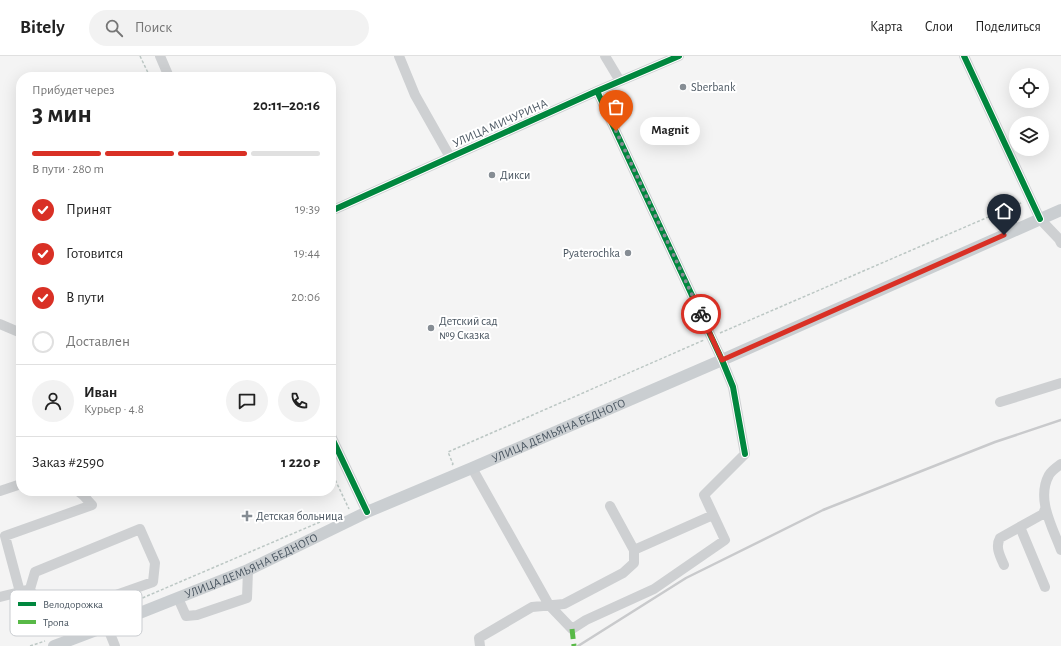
<!DOCTYPE html>
<html lang="ru">
<head>
<meta charset="utf-8">
<style>
	body { margin:0; font-family:"Alegreya Sans",sans-serif; background:#f2f2f2; color:#222; height:100vh; display:flex; flex-direction:column; font-size:15px; white-space:nowrap }
	* { box-sizing:border-box; margin:0 }
	p { font-size:13px; color:#767676 }
	.icon { flex:none; width:22px; height:22px; fill:none; stroke:currentColor; stroke-width:2; stroke-linecap:round; stroke-linejoin:round }
	.map { position:relative; flex:1; overflow:hidden }
	.details { position:absolute; left:16px; top:16px; width:320px; height:424px; display:flex; flex-direction:column; background:#fff; border-radius:16px; box-shadow:0 4px 16px #0002 }
	.details>* { flex:none }
	.fabs { position:absolute; left:1009px; top:12px; display:grid; gap:8px }
	.fabs a { display:grid; place-items:center; width:40px; height:40px; border-radius:50%; background:#fff; box-shadow:0 4px 16px #0002; font-size:20px }
	.pin { position:absolute; display:grid; place-items:center; width:34px; height:34px; color:#fff; margin:-41px -17px; border-radius:50% 50% 50% 0; rotate:-45deg; box-shadow:0 0 4px #0007 }
	.pin .icon { rotate:45deg }
	.courier { position:absolute; display:grid; place-items:center; width:40px; height:40px; margin:-20px; border:3px solid #d93025; border-radius:50%; background:#fff; color:#222; box-shadow:0 1px 5px #0007 }
	.bubble { position:absolute; height:28px; border-radius:14px; background:#fff; box-shadow:0 4px 16px #0002; font-size:13px; font-weight:700; line-height:28px; text-align:center }
	.overview em { font-style:normal; font-weight:700 }
	.overview div { display:flex; flex-direction:column-reverse }
	.overview { display:flex; align-items:center; justify-content:space-between; height:68px; padding:0 16px }
	h1 { font-size:26px; font-weight:700; line-height:30px }
	.bar { display:grid; grid-template-columns:repeat(4,1fr); gap:6px 4px; align-content:center; height:48px; padding:0 16px }
	.bar i { height:5px; border-radius:3px; background:#e0e0e0 }
	.bar .selected { background:#d93025 }
	.bar p { grid-column:span 4 }
	.line { display:flex; align-items:center; gap:10px; padding:0 16px; border-top:1px solid #e0e0e0 }
	.line div { flex:1 }
	.round { display:grid; place-items:center; flex:none; width:42px; height:42px; border-radius:21px; background:#f2f2f2 }
	ol { padding:0 16px; list-style:none }
	li { display:flex; align-items:center; gap:12px; height:44px }
	li p { margin-inline-start:auto }
	li .icon { padding:4px; border-radius:50%; background:#d93025; color:#fff; stroke-width:4 }
	li:last-child { color:#767676 }
	li i { width:22px; height:22px; border:2px solid #e0e0e0; border-radius:50% }
	header { display:flex; align-items:center; gap:24px; box-sizing:border-box; height:56px; padding:0 20px; background:#fff; border-bottom:1px solid #e0e0e0 }
	header strong { font-size:19px }
	nav { display:flex; gap:22px; margin-inline-start:auto; font-size:14px }
	.search { width:280px; height:36px; background:#f2f2f2; display:flex; align-items:center; gap:10px; box-sizing:border-box; padding:0 14px; border-radius:22px; color:#767676; font-size:15px }
	.map>svg:first-child { display:block }
	.lines { fill:none; stroke-linecap:round; stroke-linejoin:round }
	.path { stroke:#bcc7c4; stroke-width:1.5; stroke-dasharray:3 2; stroke-linecap:butt }
	.minor { stroke:#ced0d2; stroke-width:10 }
	.major { stroke:#caced1; stroke-width:12 }
	.rail { stroke:#c9cacc; stroke-width:2.5 }
	.quiet { stroke:#58b947; stroke-width:5; stroke-dasharray:10 5; stroke-linecap:butt }
	.cycleway-casing { stroke:#fff; stroke-width:8 }
	.cycleway { stroke:#00873e; stroke-width:6 }
	.done { stroke:#868d94; stroke-width:4; stroke-dasharray:0 7.2 }
	.route { stroke:#d93025; stroke-width:5 }
	.poi-dot { fill:#868d94; stroke:#fff; stroke-width:1.5 }
	.labels { text-anchor:middle; stroke-width:4; stroke-linejoin:round; paint-order:stroke }
	.poi-label { font-size:12px; fill:#4a5661; stroke:#fff; text-anchor:start }
	.street-label { font-size:12px; fill:#4a5661; stroke:#fff }
	.key { fill:#fff; stroke:#c9ccd0; stroke-width:1 }
	.key-label { font-size:11px; fill:#4a5661 }
</style>
</head>
<body>
<header>
<strong>Bitely</strong>
<div class="search"><svg class="icon" aria-label="search" viewBox="0 0 24 24"><circle cx="10" cy="10" r="6"/><path d="M15 15l6 6"/></svg>Поиск</div>
<nav><a>Карта</a><a>Слои</a><a>Поделиться</a></nav>
</header>
<div class="map">
<svg width="1061" height="590" viewBox="0 0 1061 590">
	<rect width="100%" height="100%" fill="#f4f4f4"/>
	<g class="lines">
		<path class="path" d="M140,0L150,21
			M720,277L1023,146
			M452,409L453,408L448,396L704,284
			M331,415L349,453
			M111,557L119,552L334,460
			M30,590L45,585"/>
		<path class="minor" d="M160,0L169,21
			M399,0L415,39L450,101
			M605,0L620,25
			M964,0L1040,163L1059,183L1061,187
			M331,155L597,35L679,0
			M0,268L21,277
			M1000,346L1061,327
			M331,380L367,456
			M1061,408C1057,411 1052,414 1049,419C1036,443 1052,470 1061,494
			M472,412L549,549L572,573L586,564L654,533L725,484L704,439L745,398L733,331L722,304L597,35
			M0,435L21,428
			M610,450L634,494
			M1020,471L1045,531
			M1004,509C1000,500 995,491 1000,482L1043,458L1045,453
			M20,536L30,533L41,558L48,563L153,526L155,507L140,473L35,516L30,533
			M0,541L20,536L5,480L92,449L83,439L78,435
			M178,542L186,560L197,559L247,542L248,514
			M107,570L115,590
			M480,590L479,582L532,551L564,548L623,517L634,507V494L713,459"/>
		<path class="major" id="s1" d="M54,590L107,570L248,514L367,456L472,412L722,304L1061,154"/>
		<path class="rail" d="M578,590L686,522L823,454L995,386L1061,364"/>
		<path class="quiet" d="M572,573L574,590"/>
		<g class="cycleway-casing">
			<path id="cycleway" d="M964,0L1040,163
				M597,35L722,304L733,331L745,398
				M331,155L597,35L679,0
				M331,380L367,456"/>
		</g>
		<use href="#cycleway" class="cycleway"/>
	</g>
	<g class="lines">
		<path class="done" d="M616,75L701,258"/>
		<path class="route" d="M701,258L722,304L1004,179"/>
	</g>
	<g class="poi-dot">
		<circle cx="683" cy="31" r="4"/>
		<circle cx="492" cy="119" r="4"/>
		<circle cx="628" cy="197" r="4"/>
		<circle cx="431" cy="272" r="4"/>
		<path d="M245 454h4v4h4v4h-4v4h-4v-4h-4v-4h4z"/>
	</g>
	<g class="labels">
		<g class="poi-label">
			<text x="691" y="35">Sberbank</text>
			<text x="500" y="123">Дикси</text>
			<text x="620" y="201" text-anchor="end">Pyaterochka</text>
			<text x="439" y="269">Детский сад<tspan x="439" dy="14">№9 Сказка</tspan></text>
			<text x="256" y="464">Детская больница</text>
		</g>
		<g class="street-label">
			<text transform="translate(500 67) rotate(-24)" y="4">УЛИЦА МИЧУРИНА</text>
			<text dy="4" stroke="none"><textPath href="#s1" startOffset="549">УЛИЦА ДЕМЬЯНА БЕДНОГО</textPath></text>
			<text dy="4" stroke="none"><textPath href="#s1" startOffset="213">УЛИЦА ДЕМЬЯНА БЕДНОГО</textPath></text>
		</g>
	</g>
	<rect x="10" y="534" width="132" height="46" rx="6" class="key"/>
	<rect x="18" y="546" width="18" height="4" fill="#00873e"/>
	<rect x="18" y="564" width="18" height="4" fill="#58b947"/>
	<g class="key-label">
		<text x="43" y="552">Велодорожка</text>
		<text x="43" y="570">Тропа</text>
	</g>
</svg>
<div class="fabs">
<a><svg class="icon" aria-label="locate" viewBox="0 0 24 24"><circle cx="12" cy="12" r="6"/><path d="M12 2v4M12 18v4M2 12h4M18 12h4"/></svg></a>
<a><svg class="icon" aria-label="layers" viewBox="0 0 24 24"><path d="M12 4l9 5-9 5-9-5zM3 14l9 5 9-5"/></svg></a>
</div>
<div class="pin" style="left:616px;top:75px;background:#ea580c"><svg class="icon" aria-label="bag" viewBox="0 0 24 24"><path d="M5 8h14l-1 12H6zM9 8a3 3 0 0 1 6 0"/></svg></div>
<div class="pin" style="left:1004px;top:179px;background:#1f2937"><svg class="icon" aria-label="home" viewBox="0 0 24 24"><path d="M3 11l9-7 9 7M6 9v11h12V9"/></svg></div>
<div class="courier" style="left:701px;top:258px"><svg class="icon" aria-label="bike" viewBox="0 0 24 24"><circle cx="6" cy="16" r="4"/><circle cx="18" cy="16" r="4"/><path d="M6 16l4-8h5l3 8M10 8l3 8H6M13 5h3"/></svg></div>
<div class="bubble" style="left:640px;top:61px;width:60px">Magnit</div>
<section class="details">
<div class="overview"><div><h1>3 мин</h1><p>Прибудет через</p></div><em>20:11–20:16</em></div>
<div class="bar"><i class="selected"></i><i class="selected"></i><i class="selected"></i><i></i><p>В пути · 280 m</p></div>
<ol>
<li><svg class="icon" aria-label="check" viewBox="0 0 24 24"><path d="M5 12l5 5 9-10"/></svg>Принят<p>19:39</p></li>
<li><svg class="icon" aria-label="check" viewBox="0 0 24 24"><path d="M5 12l5 5 9-10"/></svg>Готовится<p>19:44</p></li>
<li><svg class="icon" aria-label="check" viewBox="0 0 24 24"><path d="M5 12l5 5 9-10"/></svg>В пути<p>20:06</p></li>
<li><i></i>Доставлен</li>
</ol>
<div class="line" style="height:72px"><a class="round"><svg class="icon" aria-label="person" viewBox="0 0 24 24"><circle cx="12" cy="8" r="4"/><path d="M4 21q1-7 8-7t8 7"/></svg></a><div><b>Иван</b><p>Курьер · 4.8</p></div><a class="round"><svg class="icon" aria-label="chat" viewBox="0 0 24 24"><path d="M4 5h16v11H9l-5 4z"/></svg></a><a class="round"><svg class="icon" aria-label="phone" viewBox="0 0 24 24"><path d="M5 4h4l2 5-3 2q2 4 5 5l2-3 5 2v4C11 20 4 13 5 4z"/></svg></a></div>
<div class="line" style="height:52px"><div>Заказ #2590</div><b>1 220 ₽</b></div>
</section>
</div>
</body>
</html>
